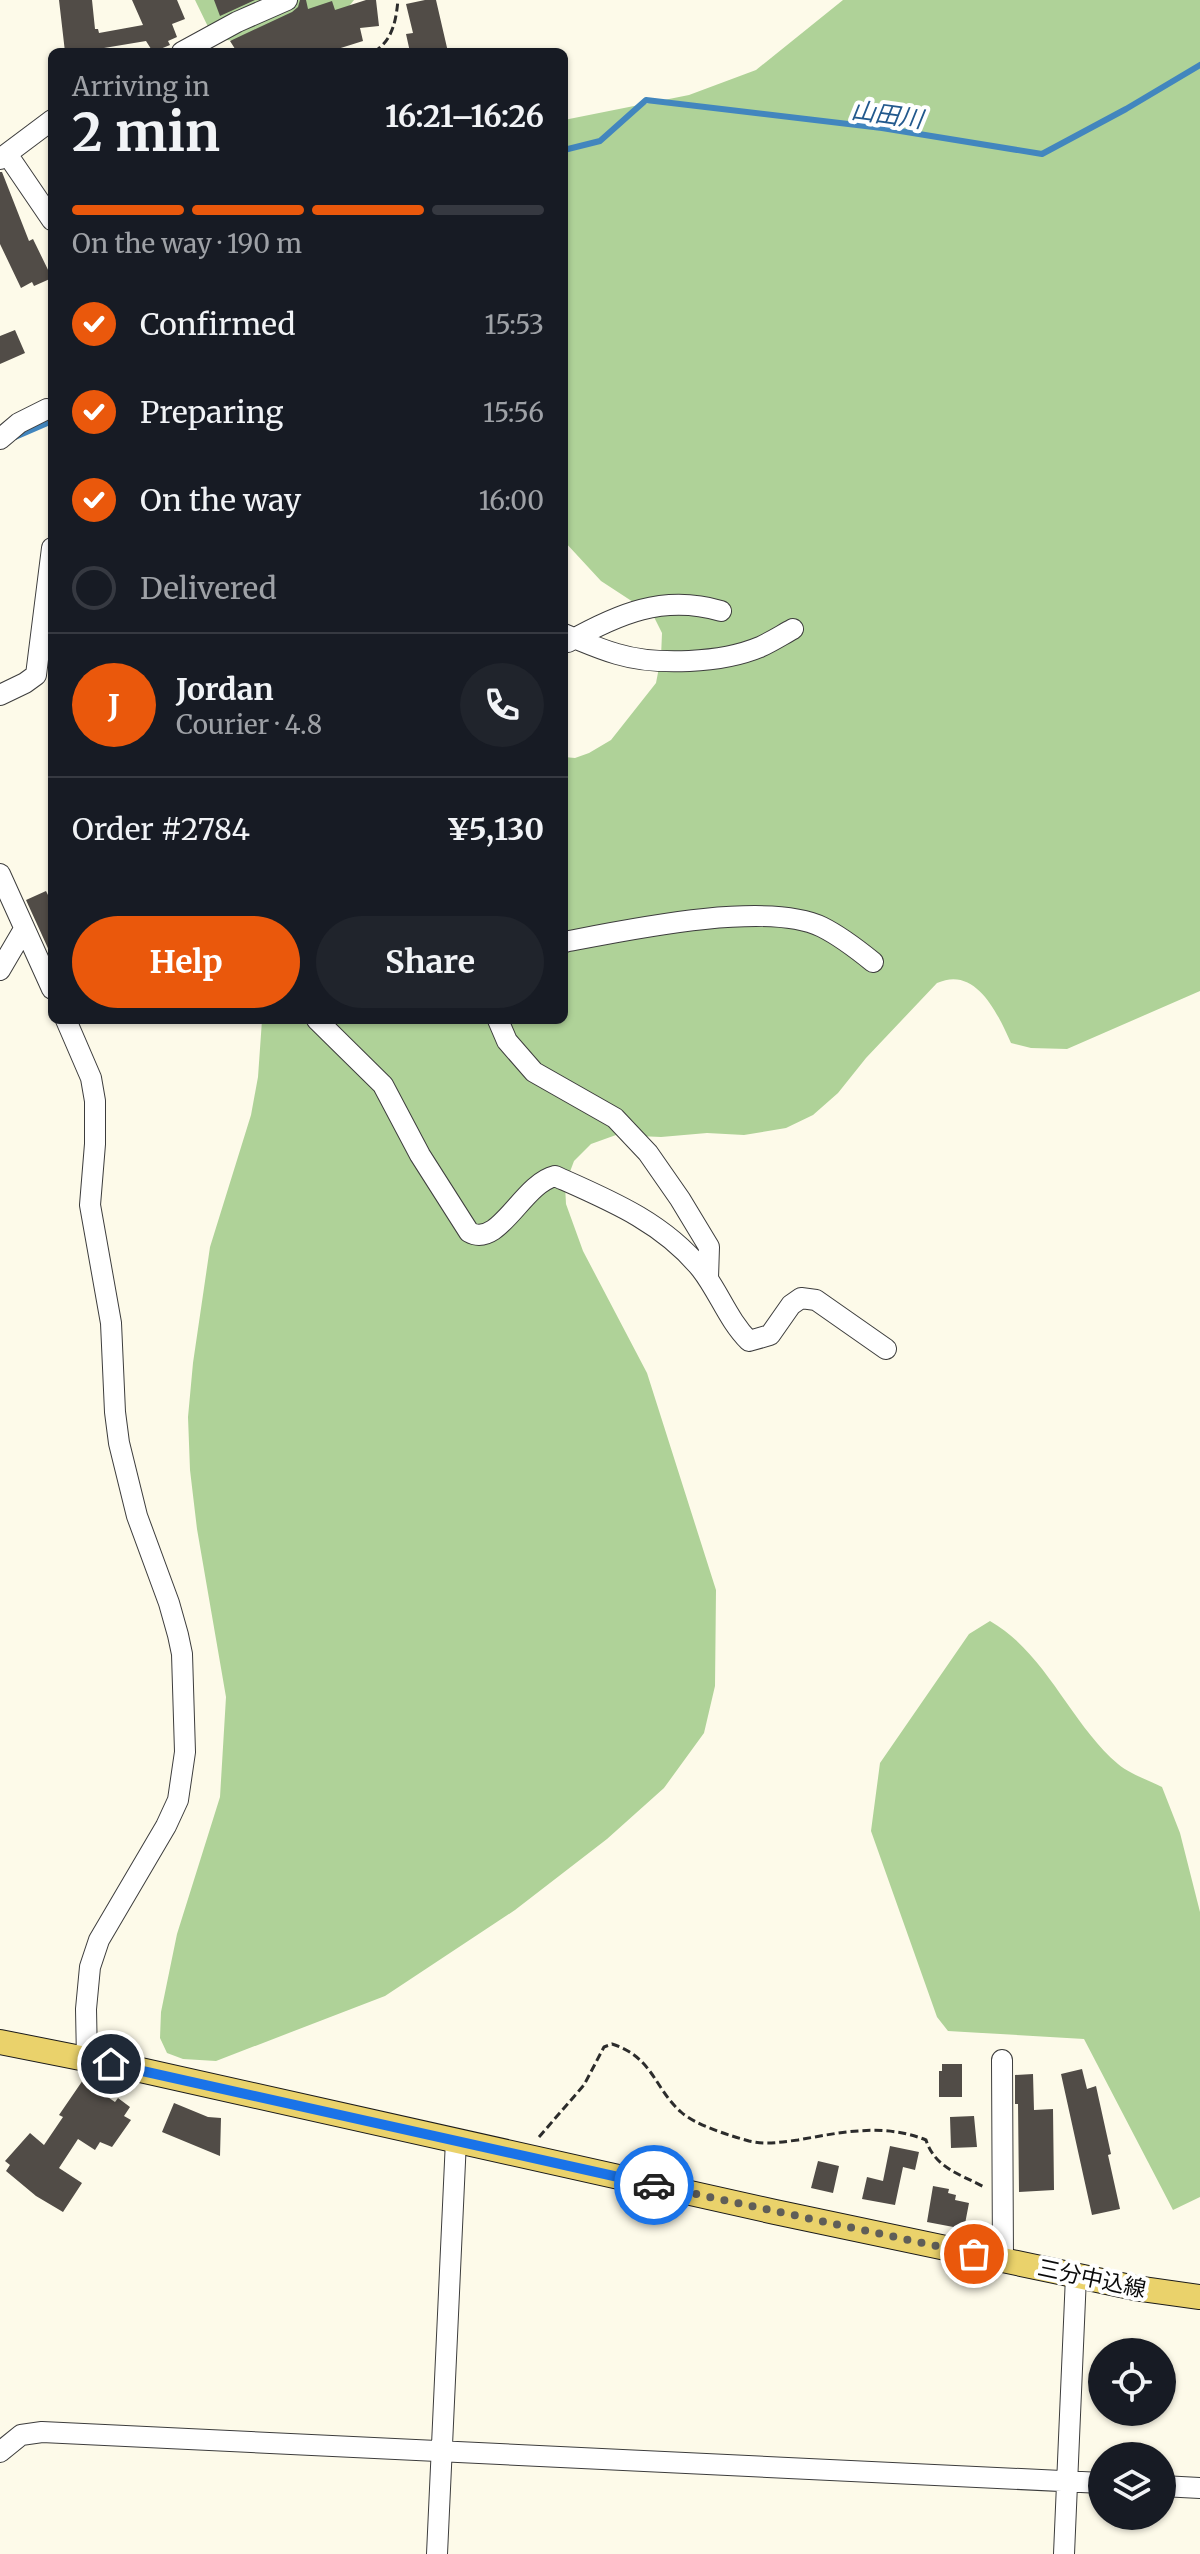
<!DOCTYPE html>
<html lang="en">
<head>
<meta charset="utf-8">
<style>
	body { margin:0; font-family:Merriweather,"Noto Sans JP",serif; background:#20242c; color:#f1f3f6; height:100vh; display:flex; flex-direction:column; font-size:30px; white-space:nowrap }
	* { box-sizing:border-box; margin:0 }
	p { font-size:26px; color:#9ea1a6 }
	.icon { flex:none; width:44px; height:44px; fill:none; stroke:currentColor; stroke-width:2; stroke-linecap:round; stroke-linejoin:round }
	.map { position:relative; flex:1; overflow:hidden }
	.details { position:absolute; left:48px; top:48px; width:520px; height:976px; display:flex; flex-direction:column; background:#171b24; border-radius:12px; box-shadow:0 2px 6px #0004 }
	.details>* { flex:none }
	.controls { position:absolute; left:1088px; top:2338px; display:grid; gap:16px }
	.controls a { display:grid; place-items:center; width:88px; height:88px; border-radius:50%; background:#171b24; box-shadow:0 2px 6px #0004; font-size:40px }
	.pin { position:absolute; display:grid; place-items:center; width:68px; height:68px; color:#fff; margin:-34px; border:4px solid #fff; border-radius:50%; box-shadow:0 2px 8px #0007 }
	.courier { position:absolute; display:grid; place-items:center; width:80px; height:80px; margin:-40px; border:6px solid #1a73e8; border-radius:50%; background:#fff; color:#222; box-shadow:0 2px 10px #0007 }
	.headline em { font-style:normal; font-weight:700 }
	.headline div { display:flex; flex-direction:column-reverse }
	.headline { display:flex; align-items:center; justify-content:space-between; height:136px; padding:0 24px }
	h1 { font-size:52px; font-weight:700; line-height:60px }
	.bar { display:grid; grid-template-columns:repeat(4,1fr); gap:12px 8px; align-content:center; height:96px; padding:0 24px }
	.bar i { height:10px; border-radius:6px; background:#363941 }
	.bar .on { background:#ea580c }
	.bar p { grid-column:span 4 }
	.line { display:flex; align-items:center; gap:20px; padding:0 24px; border-top:2px solid #363941 }
	.line div { flex:1 }
	.round { display:grid; place-items:center; flex:none; width:84px; height:84px; border-radius:42px; background:#20242c }
	ol { padding:0 24px; list-style:none }
	li { display:flex; align-items:center; gap:24px; height:88px }
	li p { margin-inline-start:auto }
	li .icon { padding:8px; border-radius:50%; background:#ea580c; color:#fff; stroke-width:4 }
	li:last-child { color:#9ea1a6 }
	li i { width:44px; height:44px; border:4px solid #363941; border-radius:50% }
	.button { display:flex; gap:16px; margin-top:auto; padding:16px 24px }
	.button a { flex:1; height:92px; border-radius:48px; background:#ea580c; color:#fff; font-size:32px; font-weight:700; line-height:92px; text-align:center }
	.button a+a { background:#20242c; color:#f1f3f6 }
	.map>svg:first-child { display:block }
	.forest { fill:#afd298 }
	.lines { fill:none; stroke-linecap:round; stroke-linejoin:round }
	.stream { stroke:#4286be; stroke-width:6 }
	.building { fill:#514c47 }
	.minor-casing { stroke:#3d3d3d; stroke-width:22 }
	.major-casing { stroke:#1b1b1b; stroke-width:26 }
	.path { stroke:#2c2c2c; stroke-width:3; stroke-dasharray:8 4; stroke-linecap:butt }
	.minor { stroke:#fff; stroke-width:20 }
	.major { stroke:#ead26b; stroke-width:24 }
	.done { stroke:#5f5e58; stroke-width:8; stroke-dasharray:0 14.4 }
	.route { stroke:#1a73e8; stroke-width:10 }
	.labels { text-anchor:middle; stroke-width:8; stroke-linejoin:round; paint-order:stroke }
	.street-label { font-size:22px; fill:#0a0a0a; stroke:#fff }
	.water-label { font-size:24px; font-style:italic; fill:#22598d; stroke:#fff }
</style>
</head>
<body>
<div class="map">
<svg width="1200" height="2554" viewBox="0 0 1200 2554">
	<rect width="100%" height="100%" fill="#fdfae9"/>
	<path class="forest" d="M195,0H354L332,28L288,45L214,39Z
		M843,0H1200V991L1067,1049L1031,1048L1011,1043C998,1014 976,965 937,983L866,1058L838,1093L813,1115L786,1128L744,1135L707,1133L661,1137L616,1135L591,1144L574,1161L565,1185L566,1204L583,1251L647,1373L716,1590L715,1686L704,1733L664,1788L607,1839L515,1910L385,1996L216,2061L183,2059L167,2053L160,2038L161,2012L177,1934L220,1797L226,1697L197,1529L190,1470L188,1417L193,1363L210,1247L251,1115L258,1077L262,1020H564V757L575,758L589,753L611,740L656,683L661,657L662,633L653,615L601,581L564,541V120L689,95L756,70Z
		M990,1621C1046,1653 1070,1723 1118,1764C1130,1774 1148,1780 1162,1787L1180,1833L1200,1912V2197L1173,2210L1084,2039L948,2031L937,2017L871,1831L880,1763L969,1634Z"/>
	<g class="lines">
		<path class="stream" d="M564,150L600,141L646,100L882,128L1042,154L1126,109L1200,65
			M15,437L52,421"/>
	</g>
	<path class="building" d="M59,0H92L95,29H98L99,33L143,25L132,0H177L185,19L172,24L177,37L168,41L170,45L153,52L146,41L98,49V52H65Z
		M214,0H255L220,16Z
		M300,0H306L308,9L332,1L335,10L366,0H376L379,26L360,28L363,41L328,52H237L230,41L292,12L298,7Z
		M425,0H436L448,52H410L406,34L413,33L406,4Z
		M0,172H2L29,241L33,239L52,278L34,286L32,282L21,288L0,244Z
		M15,330L25,353L0,364V336Z
		M46,891L52,903V957L26,900Z
		M942,2064H962V2097H939V2071H942Z
		M1082,2069L1087,2089L1096,2086L1111,2154L1108,2155L1120,2209L1092,2215L1061,2074Z
		M1033,2074L1034,2110L1053,2109L1054,2190L1019,2192L1018,2104H1015V2075Z
		M83,2080L115,2102L118,2098L130,2107L124,2116L131,2120L112,2147L100,2142L95,2150L78,2139L59,2168L82,2183L63,2212L36,2196L6,2171L10,2165L5,2161L30,2133L44,2145L63,2117L59,2115Z
		M174,2103L208,2117L221,2118L220,2156L162,2132Z
		M974,2116L977,2147L951,2148L950,2117Z
		M890,2146L919,2152L915,2170L903,2167L895,2205L862,2199L867,2177L883,2181Z
		M818,2161L839,2166L833,2193L811,2188Z
		M933,2186L949,2189L948,2193L956,2195L955,2200L969,2203L964,2229L927,2222Z"/>
	<g class="lines">
		<g class="minor-casing">
			<path id="minor" d="M182,52L237,22L287,0
				M7,154L52,220
				M0,159L52,120
				M0,439L19,423L47,409
				M564,634C582,641 599,649 617,654C657,666 722,663 760,647C771,642 782,635 793,629
				M568,642C618,614 663,594 721,611
				M0,695L25,683L36,675L52,548
				M0,874L52,989
				M564,942C626,930 767,900 822,927C840,936 857,949 873,962
				M0,970L24,929
				M66,1020L91,1078L95,1101V1144L90,1205L111,1323L115,1412L119,1443L137,1516L169,1603L178,1635L182,1654L185,1752L178,1800L166,1826L99,1940L90,1967L86,2009L87,2059
				M317,1020L383,1085L420,1155L469,1232C499,1249 522,1184 555,1176C609,1200 663,1222 701,1269C719,1292 728,1320 749,1341L770,1335L791,1305L801,1298L816,1300L886,1349
				M498,1020L507,1041L534,1072L615,1118L648,1153L680,1199L709,1247L708,1278
				M1002,2060L1003,2260
				M0,2452L21,2435L42,2432L1102,2483
				M1162,2486L1200,2488
				M437,2554L456,2140
				M1064,2554L1076,2276"/>
		</g>
		<g class="major-casing">
			<path id="major" d="M0,2042L136,2069L775,2212L1135,2288L1200,2297"/>
		</g>
		<path class="path" d="M374,52C393,40 396,20 398,0
			M539,2137L584,2085L604,2047L612,2044C653,2057 654,2088 681,2112C695,2125 731,2136 749,2141C767,2145 781,2142 798,2140C842,2132 884,2123 926,2140C935,2168 960,2174 984,2187"/>
		<use href="#minor" class="minor"/>
		<use href="#major" class="major"/>
	</g>
	<g class="lines">
		<path class="done" d="M654,2185L974,2254"/>
		<path class="route" d="M111,2064L654,2185"/>
	</g>
	<g class="labels">
		<g class="street-label">
			<text transform="translate(1092 2278) rotate(12)" y="8">三分中込線</text>
		</g>
		<g class="water-label">
			<text transform="translate(887 115) rotate(8)" y="8">山田川</text>
		</g>
	</g>
</svg>
<div class="controls">
<a><svg class="icon" aria-label="locate" viewBox="0 0 24 24"><circle cx="12" cy="12" r="6"/><path d="M12 2v4M12 18v4M2 12h4M18 12h4"/></svg></a>
<a><svg class="icon" aria-label="layers" viewBox="0 0 24 24"><path d="M12 4l9 5-9 5-9-5zM3 14l9 5 9-5"/></svg></a>
</div>
<div class="pin" style="left:974px;top:2254px;background:#ea580c"><svg class="icon" aria-label="bag" viewBox="0 0 24 24"><path d="M5 8h14l-1 12H6zM9 8a3 3 0 0 1 6 0"/></svg></div>
<div class="pin" style="left:111px;top:2064px;background:#1f2937"><svg class="icon" aria-label="home" viewBox="0 0 24 24"><path d="M3 11l9-7 9 7M6 9v11h12V9"/></svg></div>
<div class="courier" style="left:654px;top:2185px"><svg class="icon" aria-label="car" viewBox="0 0 24 24"><path d="M5 17H2v-5l4-1 3-4h7l3 4 3 1v5h-3M9 17h6M6 11h13"/><circle cx="7" cy="17" r="2"/><circle cx="17" cy="17" r="2"/></svg></div>
<section class="details">
<div class="headline"><div><h1>2 min</h1><p>Arriving in</p></div><em>16:21–16:26</em></div>
<div class="bar"><i class="on"></i><i class="on"></i><i class="on"></i><i></i><p>On the way · 190 m</p></div>
<ol>
<li><svg class="icon" aria-label="check" viewBox="0 0 24 24"><path d="M5 12l5 5 9-10"/></svg>Confirmed<p>15:53</p></li>
<li><svg class="icon" aria-label="check" viewBox="0 0 24 24"><path d="M5 12l5 5 9-10"/></svg>Preparing<p>15:56</p></li>
<li><svg class="icon" aria-label="check" viewBox="0 0 24 24"><path d="M5 12l5 5 9-10"/></svg>On the way<p>16:00</p></li>
<li><i></i>Delivered</li>
</ol>
<div class="line" style="height:144px"><b class="round" style="background:#ea580c;color:#fff">J</b><div><b>Jordan</b><p>Courier · 4.8</p></div><a class="round"><svg class="icon" aria-label="phone" viewBox="0 0 24 24"><path d="M5 4h4l2 5-3 2q2 4 5 5l2-3 5 2v4C11 20 4 13 5 4z"/></svg></a></div>
<div class="line" style="height:104px"><div>Order #2784</div><b>¥5,130</b></div>
<div class="button"><a>Help</a><a>Share</a></div>
</section>
</div>
</body>
</html>
